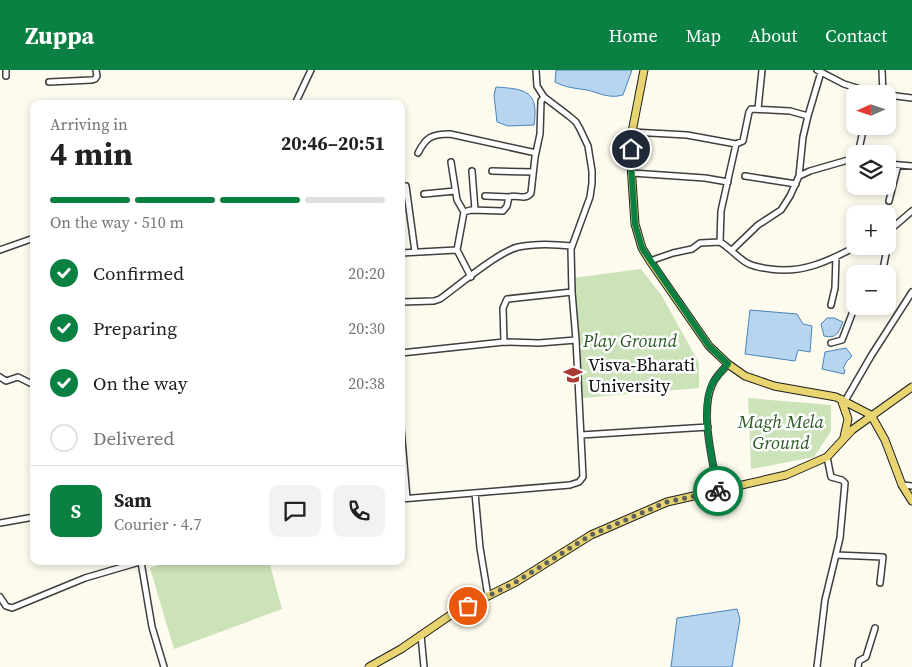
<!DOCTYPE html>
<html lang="en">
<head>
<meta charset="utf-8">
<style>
	body { margin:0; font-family:"Source Serif 4",serif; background:#f2f2f2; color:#222; height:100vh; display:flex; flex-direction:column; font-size:19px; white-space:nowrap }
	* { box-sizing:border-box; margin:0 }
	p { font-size:16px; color:#767676 }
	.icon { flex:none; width:28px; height:28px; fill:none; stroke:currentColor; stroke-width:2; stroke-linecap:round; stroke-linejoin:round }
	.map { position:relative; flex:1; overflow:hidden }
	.details { position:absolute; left:30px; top:30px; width:375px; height:465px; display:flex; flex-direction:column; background:#fff; border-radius:10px; box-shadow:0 2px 8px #0003 }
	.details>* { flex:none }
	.needle { width:32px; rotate:267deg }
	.tools { position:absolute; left:846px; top:15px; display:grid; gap:10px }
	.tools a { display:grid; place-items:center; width:50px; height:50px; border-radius:10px; background:#fff; box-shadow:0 2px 8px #0003; font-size:25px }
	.pin { position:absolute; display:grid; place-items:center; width:42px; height:42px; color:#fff; margin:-21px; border:2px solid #fff; border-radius:50%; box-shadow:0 1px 5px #0007 }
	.courier { position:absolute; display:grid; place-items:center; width:50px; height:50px; margin:-25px; border:4px solid #0b8043; border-radius:50%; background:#fff; color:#222; box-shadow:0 1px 6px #0007 }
	.head em { font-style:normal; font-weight:700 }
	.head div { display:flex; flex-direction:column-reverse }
	.head { display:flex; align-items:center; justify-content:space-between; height:85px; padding:0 20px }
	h1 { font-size:32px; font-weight:700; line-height:38px }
	.bar { display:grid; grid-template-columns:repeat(4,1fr); gap:8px 5px; align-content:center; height:60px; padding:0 20px }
	.bar i { height:6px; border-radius:4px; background:#e0e0e0 }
	.bar .selected { background:#0b8043 }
	.bar p { grid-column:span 4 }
	.line { display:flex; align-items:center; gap:12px; padding:0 20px; border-top:1px solid #e0e0e0 }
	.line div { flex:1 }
	.round { display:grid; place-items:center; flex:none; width:52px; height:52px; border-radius:10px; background:#f2f2f2 }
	ol { padding:0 20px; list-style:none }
	li { display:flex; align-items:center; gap:15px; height:55px }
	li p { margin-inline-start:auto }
	li .icon { padding:5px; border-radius:50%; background:#0b8043; color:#fff; stroke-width:4 }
	li:last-child { color:#767676 }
	li i { width:28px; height:28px; border:2px solid #e0e0e0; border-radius:50% }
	header { display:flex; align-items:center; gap:30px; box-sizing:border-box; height:70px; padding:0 25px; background:#0b8043; color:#fff }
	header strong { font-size:24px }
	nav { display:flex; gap:28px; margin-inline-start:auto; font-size:18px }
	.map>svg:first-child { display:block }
	.green { fill:#cce3ba }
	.water { fill:#b7d5ee; stroke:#4784bc }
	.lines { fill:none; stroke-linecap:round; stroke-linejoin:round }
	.minor-casing { stroke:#3f3f3f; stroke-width:8 }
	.major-casing { stroke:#1d1d1d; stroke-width:9 }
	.minor { stroke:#fff; stroke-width:5 }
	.major { stroke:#e8d571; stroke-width:7 }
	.done { stroke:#60605b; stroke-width:5; stroke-dasharray:0 9 }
	.route { stroke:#0b8043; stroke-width:6 }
	.labels { text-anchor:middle; stroke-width:5; stroke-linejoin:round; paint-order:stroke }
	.park-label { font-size:18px; font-style:italic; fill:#2b5b24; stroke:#fff }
	.poi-label { font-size:18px; fill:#0c0c0c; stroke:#fff; text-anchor:start }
</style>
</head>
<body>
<header>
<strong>Zuppa</strong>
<nav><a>Home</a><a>Map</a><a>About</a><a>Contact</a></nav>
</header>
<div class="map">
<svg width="912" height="597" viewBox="0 0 912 597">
	<rect width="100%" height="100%" fill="#fdfbed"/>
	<path class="green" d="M641,199L662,226L699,293V318L583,328L573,208Z
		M748,328L831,335V361L814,387L751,399Z
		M169,491H269L282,539L174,579L150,498Z"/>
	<path class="water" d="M556,0H632L623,25C609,29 600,23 587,20C575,18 566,18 555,12Z
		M496,17C526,19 539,21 534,55L508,56L497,52L494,25Z
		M750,240L797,244L803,254L812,256L810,282L798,280L795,291L745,284Z
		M827,248H834L843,252C838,263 837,269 824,266L821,254Z
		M846,278L852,286L847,291L843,298L845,300L844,304L822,299L825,282Z
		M737,539L740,549L732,597H671L677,548Z"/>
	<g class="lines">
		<g class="minor-casing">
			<path id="minor" d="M817,0L844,14L876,24
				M882,0L883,24
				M6,6V0
				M49,12L92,10L95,9L97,6L96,0
				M888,25L912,28
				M295,34L311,0
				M758,39L762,0
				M632,62L687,65L736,74L743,71L749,42L751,39L790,41L808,46
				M418,83C426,67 432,64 450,64L536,83
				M858,84L864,56
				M451,92L457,130L464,142
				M888,94L912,96
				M472,101L475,140
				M492,101L533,102
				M632,103L705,108L728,112
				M745,106L796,114
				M799,106L803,67L808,46L821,2
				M406,116L415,182
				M424,124L455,121
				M485,126L509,127
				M889,131L898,95
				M720,172L721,141L736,74
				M0,180L34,168
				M457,180L464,142L471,140L503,141L507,136L509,127C517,124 525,131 531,123L535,87L540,64L541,31L544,27
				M732,180L758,155L781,140L790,126L799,106L810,101L855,88
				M401,183L457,180L471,207
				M650,191L673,183L692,179L700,173L720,172C730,178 738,188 747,193C754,197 762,198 770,199C802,204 829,191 857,176
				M882,204L891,159L912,141
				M401,232L434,231L440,229C458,216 498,182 518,177C536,173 554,174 572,176
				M831,235L835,218L836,187
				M504,272L503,238L507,229L572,222
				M831,273L842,270L855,236
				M401,283L504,272L539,273L576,270
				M0,307L6,311L18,307L34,315
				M845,331L871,286L912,222
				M401,358L407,428
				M581,365L708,357
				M902,415L912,416
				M718,421C713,391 699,341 713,313C716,306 723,300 728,294
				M475,423L480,478L488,526
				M401,429L570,415L579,412L583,407L576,270L572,222L571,179L590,127L592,113V101L588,76L580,59L576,52L569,46L544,27L537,16L536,0
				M0,453L34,447
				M836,485L883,487L880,513
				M141,492L152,557L164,597
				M0,527L6,536L12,538L85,508L143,491
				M421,565L424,597
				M817,597L825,530L840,468L845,413L842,410L831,407L827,387
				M858,597L859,591L866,587L875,558"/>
		</g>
		<g class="major-casing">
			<path id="major" d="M644,0L632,62L631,95L635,154L642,178L650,191L709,276L728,294L745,306L774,316L836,327L871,345L885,370L902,415L912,431
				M841,329L848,349L844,367
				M369,597L401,579L452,544L516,512L591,465L667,432L786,405L827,387L852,360L912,317"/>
		</g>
		<use href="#minor" class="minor"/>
		<use href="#major" class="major"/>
	</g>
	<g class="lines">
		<path class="done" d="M468,536L516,512L591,465L667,432L718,421"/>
		<path class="route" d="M631,79V95L635,154L642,178L709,276L728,294C722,301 715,308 711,316C700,345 713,390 718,421"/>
	</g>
	<defs>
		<g id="university-bare" transform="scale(1.5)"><path d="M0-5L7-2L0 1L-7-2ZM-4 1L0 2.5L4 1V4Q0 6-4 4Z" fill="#ab3935" stroke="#fff" stroke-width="2.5" paint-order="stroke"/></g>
	</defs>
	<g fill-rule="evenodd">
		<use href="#university-bare" x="573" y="305"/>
	</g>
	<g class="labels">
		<g class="park-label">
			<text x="630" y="277">Play Ground</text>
			<text x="781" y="358">Magh Mela<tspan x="781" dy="21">Ground</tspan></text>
		</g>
		<g class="poi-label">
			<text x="588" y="301">Visva-Bharati<tspan x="588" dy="21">University</tspan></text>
		</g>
	</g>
</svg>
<div class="tools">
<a><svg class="needle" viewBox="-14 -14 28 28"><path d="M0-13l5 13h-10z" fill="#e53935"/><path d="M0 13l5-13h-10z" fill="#767676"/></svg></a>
<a><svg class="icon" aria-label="layers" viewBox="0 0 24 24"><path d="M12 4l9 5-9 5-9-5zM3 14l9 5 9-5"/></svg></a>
<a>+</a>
<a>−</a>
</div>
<div class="pin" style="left:468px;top:536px;background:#ea580c"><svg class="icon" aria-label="bag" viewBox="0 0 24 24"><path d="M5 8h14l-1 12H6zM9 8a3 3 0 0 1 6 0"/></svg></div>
<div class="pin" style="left:631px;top:79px;background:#1f2937"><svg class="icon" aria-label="home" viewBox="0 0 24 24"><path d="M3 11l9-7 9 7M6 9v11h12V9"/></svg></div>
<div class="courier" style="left:718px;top:421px"><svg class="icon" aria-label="bike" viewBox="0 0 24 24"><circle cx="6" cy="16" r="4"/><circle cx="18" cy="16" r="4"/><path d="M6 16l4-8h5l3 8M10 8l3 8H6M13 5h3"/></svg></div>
<section class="details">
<div class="head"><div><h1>4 min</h1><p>Arriving in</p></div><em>20:46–20:51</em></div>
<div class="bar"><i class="selected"></i><i class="selected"></i><i class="selected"></i><i></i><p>On the way · 510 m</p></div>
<ol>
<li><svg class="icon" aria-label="check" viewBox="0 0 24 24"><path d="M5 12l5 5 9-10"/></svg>Confirmed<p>20:20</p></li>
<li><svg class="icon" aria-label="check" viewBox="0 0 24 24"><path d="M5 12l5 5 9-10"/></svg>Preparing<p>20:30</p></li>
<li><svg class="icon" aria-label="check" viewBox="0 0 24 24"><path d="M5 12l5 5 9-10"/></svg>On the way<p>20:38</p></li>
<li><i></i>Delivered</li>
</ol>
<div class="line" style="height:90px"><b class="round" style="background:#0b8043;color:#fff">S</b><div><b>Sam</b><p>Courier · 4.7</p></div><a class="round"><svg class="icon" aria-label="chat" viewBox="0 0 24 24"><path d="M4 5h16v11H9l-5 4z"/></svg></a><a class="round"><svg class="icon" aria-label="phone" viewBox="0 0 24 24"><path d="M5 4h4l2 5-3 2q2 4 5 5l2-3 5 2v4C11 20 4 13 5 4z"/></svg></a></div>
</section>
</div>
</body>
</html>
